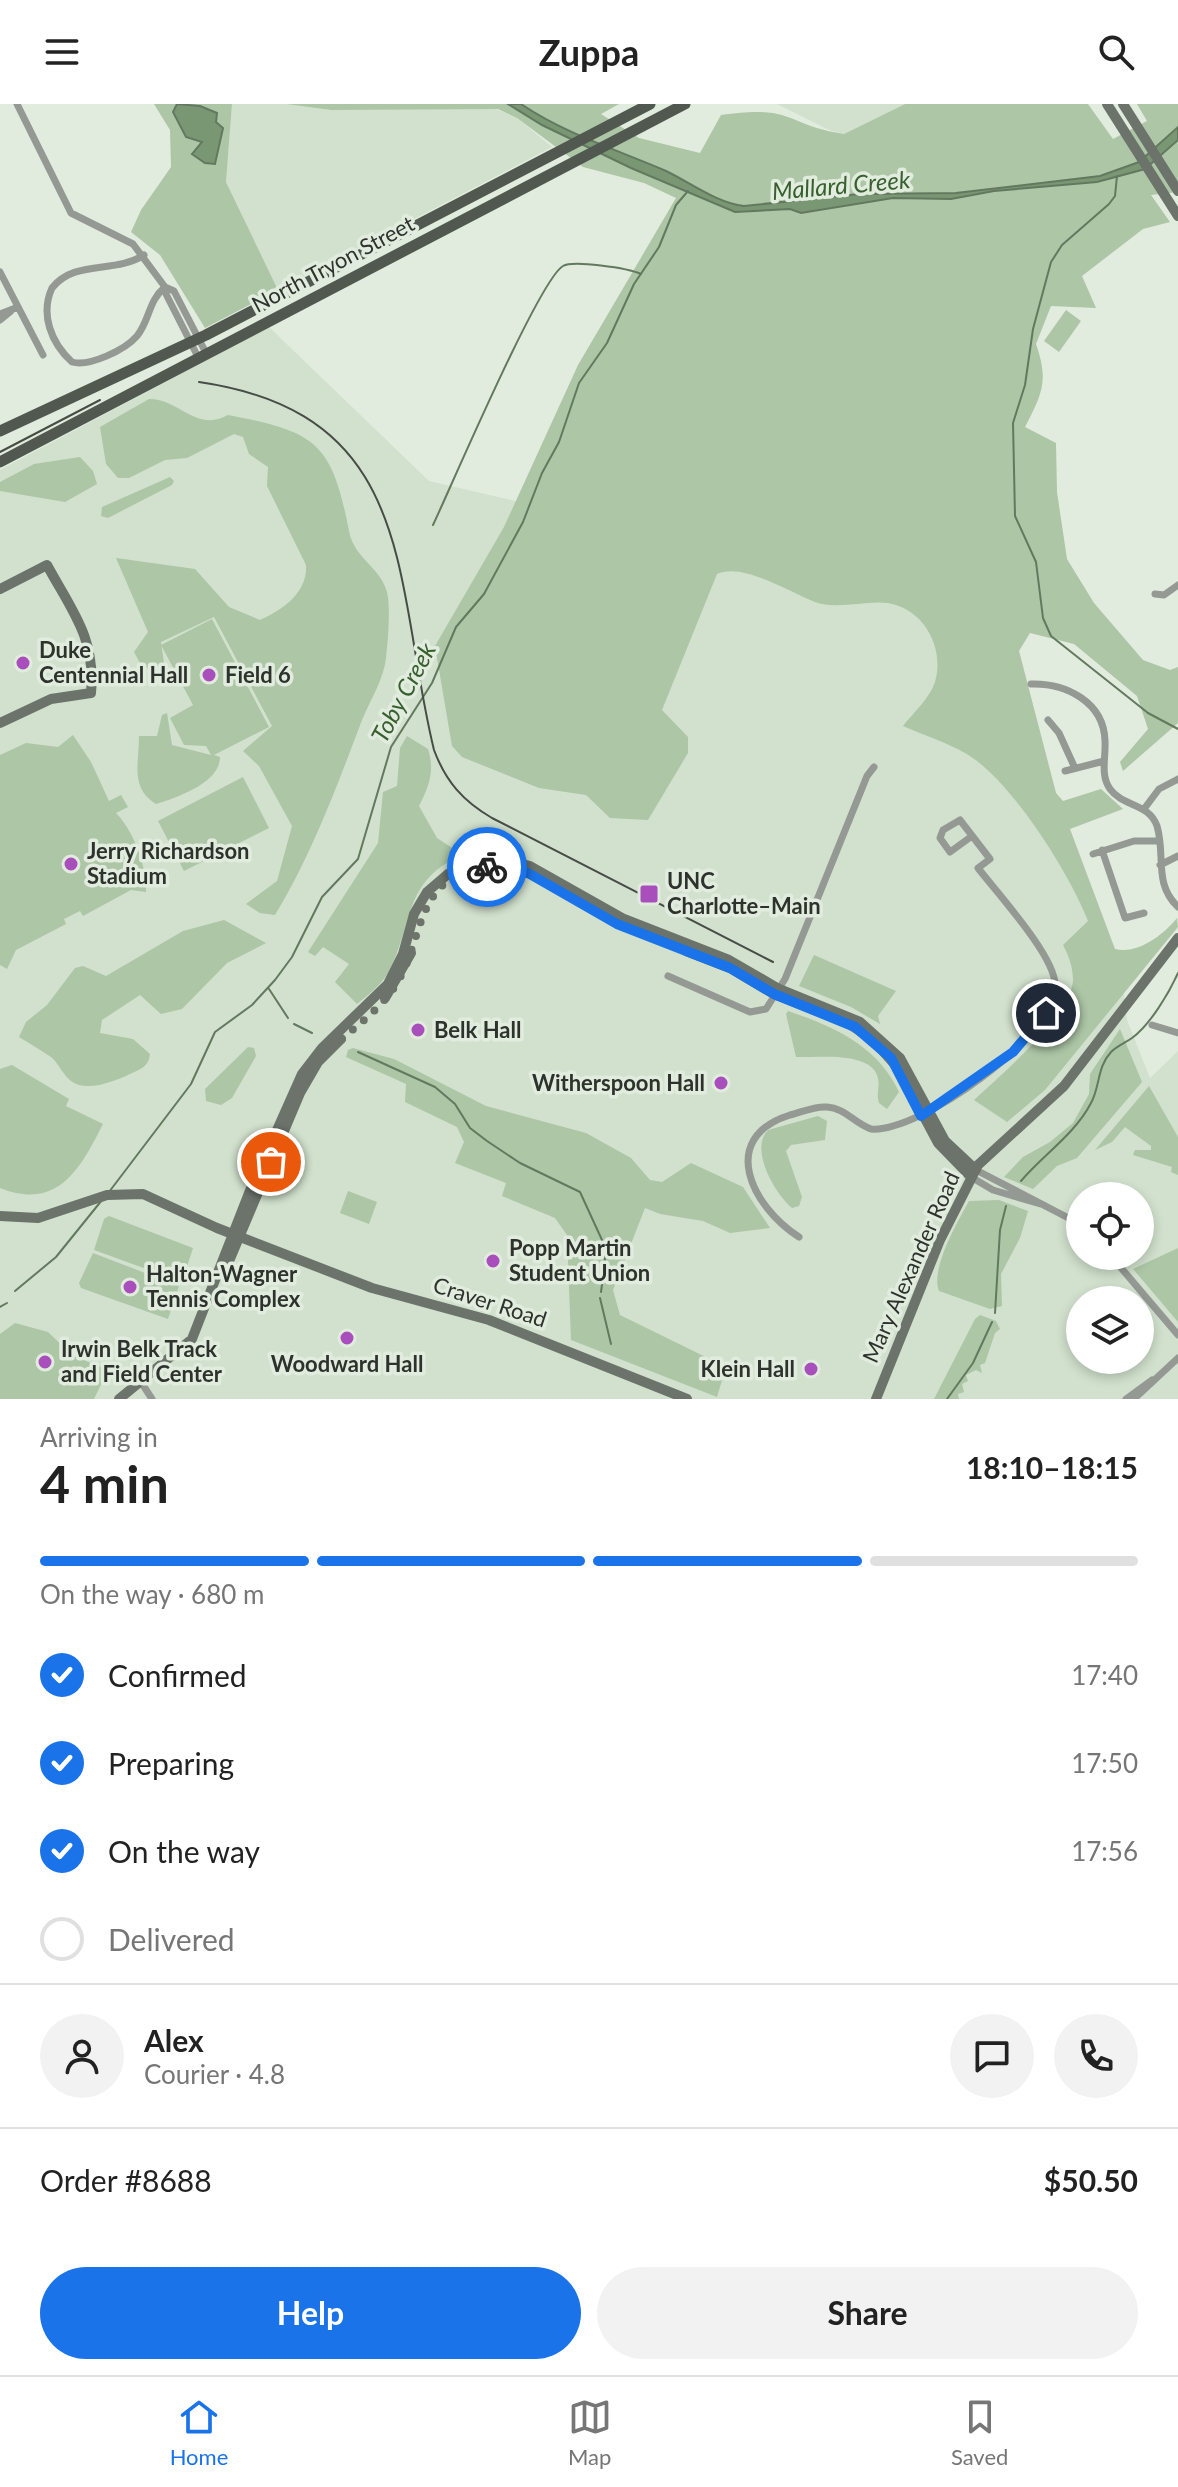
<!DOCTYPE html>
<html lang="en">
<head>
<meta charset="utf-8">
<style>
	body { margin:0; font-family:Lato,sans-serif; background:#f2f2f2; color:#222; height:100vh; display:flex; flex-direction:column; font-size:30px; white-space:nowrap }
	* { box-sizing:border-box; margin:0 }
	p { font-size:26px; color:#767676 }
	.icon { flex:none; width:44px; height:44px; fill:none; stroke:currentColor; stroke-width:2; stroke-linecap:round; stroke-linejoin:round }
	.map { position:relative; height:1295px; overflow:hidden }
	.sheet { display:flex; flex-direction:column; background:#fff; flex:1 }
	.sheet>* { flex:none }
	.tools { position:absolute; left:1066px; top:1078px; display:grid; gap:16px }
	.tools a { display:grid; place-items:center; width:88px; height:88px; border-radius:50%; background:#fff; box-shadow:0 4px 12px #0003; font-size:40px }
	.pin { position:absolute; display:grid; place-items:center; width:68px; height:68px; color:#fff; margin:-34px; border:4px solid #fff; border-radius:50%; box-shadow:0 2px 8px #0007 }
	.courier { position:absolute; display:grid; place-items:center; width:80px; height:80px; margin:-40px; border:6px solid #1a73e8; border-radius:50%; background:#fff; color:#222; box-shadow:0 2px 10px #0007 }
	.headline em { font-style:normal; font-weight:700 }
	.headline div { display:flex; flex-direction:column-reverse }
	.headline { display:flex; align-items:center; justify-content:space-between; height:136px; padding:0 40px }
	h1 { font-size:52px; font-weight:700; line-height:60px }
	.bar { display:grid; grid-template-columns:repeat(4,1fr); gap:12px 8px; align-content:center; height:96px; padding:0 40px }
	.bar i { height:10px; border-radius:6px; background:#e0e0e0 }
	.bar .on { background:#1a73e8 }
	.bar p { grid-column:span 4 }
	.line { display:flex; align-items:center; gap:20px; padding:0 40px; border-top:2px solid #e0e0e0 }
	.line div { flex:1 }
	.round { display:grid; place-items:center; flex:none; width:84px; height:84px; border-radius:42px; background:#f2f2f2 }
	ol { padding:0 40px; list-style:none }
	li { display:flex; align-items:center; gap:24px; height:88px }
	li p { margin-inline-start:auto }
	li .icon { padding:8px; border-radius:50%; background:#1a73e8; color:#fff; stroke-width:4 }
	li:last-child { color:#767676 }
	li i { width:44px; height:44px; border:4px solid #e0e0e0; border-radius:50% }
	.primary-button { display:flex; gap:16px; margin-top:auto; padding:16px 40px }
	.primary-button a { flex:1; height:92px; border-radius:48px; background:#1a73e8; color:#fff; font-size:32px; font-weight:700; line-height:92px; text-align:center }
	.primary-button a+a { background:#f2f2f2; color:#222 }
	header { display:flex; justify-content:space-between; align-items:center; height:104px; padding:0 40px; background:#fff; font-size:36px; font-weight:700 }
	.tabs { display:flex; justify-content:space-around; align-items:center; height:112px; border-top:2px solid #e0e0e0; background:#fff; font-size:22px; color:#767676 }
	.tabs a { display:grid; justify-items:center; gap:4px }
	.tabs .on { color:#1a73e8 }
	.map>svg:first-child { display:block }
	.built { fill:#d1e1cd; fill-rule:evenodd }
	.green { fill:#acc6a6 }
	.water { fill:#7a9774; stroke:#63795f; stroke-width:2 }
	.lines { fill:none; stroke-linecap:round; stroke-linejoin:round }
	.stream { stroke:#63795f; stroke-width:2 }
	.street { stroke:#949993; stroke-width:7 }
	.secondary { stroke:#6c736b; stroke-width:10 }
	.primary { stroke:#51584f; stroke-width:11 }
	.tram { stroke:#474c46; stroke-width:2 }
	.done { stroke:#6d736b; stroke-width:8; stroke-dasharray:0 14.4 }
	.route { stroke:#1a73e8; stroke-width:10 }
	.poi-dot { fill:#a84fbb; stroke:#e1ecde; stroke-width:3 }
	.labels { text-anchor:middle; stroke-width:7; stroke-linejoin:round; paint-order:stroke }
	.street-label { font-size:22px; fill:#2e322d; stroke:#e1ecde }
	.poi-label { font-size:22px; font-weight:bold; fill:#2e322d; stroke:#e1ecde; text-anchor:start }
	.water-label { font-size:24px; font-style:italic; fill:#37602e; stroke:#e1ecde }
</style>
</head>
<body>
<header><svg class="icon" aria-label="menu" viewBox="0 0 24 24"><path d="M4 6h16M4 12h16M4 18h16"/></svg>Zuppa<svg class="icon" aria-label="search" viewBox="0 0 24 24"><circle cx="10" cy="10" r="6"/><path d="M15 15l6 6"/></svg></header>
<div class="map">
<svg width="1178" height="1295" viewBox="0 0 1178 1295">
	<rect width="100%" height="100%" fill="#e1ecde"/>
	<path class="built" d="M232,0H286L331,6L493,4L517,14L552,43L278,186L226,78Z
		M777,0H905L844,30L829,26Z
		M269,223L429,377L802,463L1019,547L1056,689L1123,881L1127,916L1150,974L1178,947V1144L1134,1166L1178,1218V1295H0V366ZM1080,1092H1140V1152H1080ZM1080,1196H1140V1256H1080Z"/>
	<path class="green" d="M154,0H232L226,78L278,186L205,224L160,151L131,128L141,106L171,63L170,26Z
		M286,0H619L601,10L639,34L700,49L721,11C794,0 785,21 844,30L905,0H1088L1113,35L1147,17L1137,0H1178V88L1151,91L1170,118L1143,125L1082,172L1096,204L1051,202L1036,240C1049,277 1042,290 1025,323L1056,339L1057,388L1067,455L1094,499L1143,556L1170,566L1178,563V619L1123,667L1120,658L1148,625L1137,592L1074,540L1030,529L1019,547L1056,689L1063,697L1101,685L1123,705L1070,725L1115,845C1138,851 1164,830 1177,814L1178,823L1045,986L1007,1018L974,996C1000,972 1070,912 1073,877C1073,863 1069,852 1063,841L1088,817C1070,770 1010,674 965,649C946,638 923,631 903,622C913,609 930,594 935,578C945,544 924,505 888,499C865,496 837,506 815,498C791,489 743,458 717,470L662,606L688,633V649L648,716L610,714L586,691L539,684L462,653L452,642L435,542L504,423L578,261L676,94L644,79L583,63L517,14L498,5L331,6Z
		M1066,206L1081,217L1059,248L1044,237Z
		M149,295C178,294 196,329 228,311C316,328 332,338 349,427C354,456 384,464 388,493C390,511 388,536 386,554C384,574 370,597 362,616C337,682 312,750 275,811L260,809L246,800L277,777L292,722L259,662L243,647L272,622L214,513L161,538L164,559L151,566L141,561L134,548L148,528L116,454L195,465L229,503L260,516C283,506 308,488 306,461L267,382L268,363L249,350L243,333L234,330L187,354L165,356L129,374H118L106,360L100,323Z
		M80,353L93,367L97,380L65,398L0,387V378L34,360Z
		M170,373L174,377L172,381L108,414L101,412L102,403Z
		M212,515L269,623L214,651L220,653C220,679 178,693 156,700C130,684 139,660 139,632H157L162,611L167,609L172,641L211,651L206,642L184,641L170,614L193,601L161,541Z
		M73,631L91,658L109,697L121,691L128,703L116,709C133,726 147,762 146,788L131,786L83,812L80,807L64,815L66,820L16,846L7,865L0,861V651L26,639L58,643Z
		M407,632L428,645C435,666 429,683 419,702L437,734L463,751C402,776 414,821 388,869C380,882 368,891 357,900L335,878L349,860L323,843L315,852L308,848L378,739L383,688L397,682L400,644Z
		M243,673L269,724L184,767L158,717Z
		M224,816L266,839L227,859L182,905L161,910L140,891L102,916L100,929L133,935L150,950C149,962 141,965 130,970C115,977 86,989 71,977C63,971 59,960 51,953C41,946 30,940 19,933L26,918L47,901L75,864L83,862L106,872L183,827Z
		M814,851L896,887L878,912L880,920L851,903L799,882Z
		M788,907C833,922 878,942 899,988L887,1005L879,999C876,990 880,983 878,974C872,946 815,954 796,953L786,910Z
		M1120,925L1142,978L1077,1054L1057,1062L1033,1085L1004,1073L1023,1053L1050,1038L1073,1019L1089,990L1090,970Z
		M248,943L254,944L256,952L232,994L221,1001L206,997L205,985Z
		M353,944L394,955L486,1002L586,1029L631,1054L650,1076L662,1078L691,1059L743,1083L770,1124L730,1129L703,1117L660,1110L645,1104L613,1186L620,1211L726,1263L717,1293L571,1236L567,1131L555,1114L502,1092L506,1079L455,1059L464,1038L457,1023L405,998L406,980L346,953L348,946Z
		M12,961L69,995L66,1002L103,1020C80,1065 58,1107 0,1084V965Z
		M1149,982L1178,1033V1071L1171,1068L1172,1063L1133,1051L1135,1046H1151V1042L1125,1023L1112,1038L1095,1046Z
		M818,1012L827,1017L825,1036L791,1041L786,1047L802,1093L799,1102L792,1104C775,1090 749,1045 768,1026Z
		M348,1087L377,1098L369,1120L340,1109Z
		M999,1096L1028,1107L1020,1134L1001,1170L1002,1202L990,1205L939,1187C930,1165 958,1117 969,1097Z
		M109,1112L193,1144L182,1178L94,1146L104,1115Z
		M1178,1144V1218L1133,1165Z
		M93,1149L179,1182L168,1215L81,1184L79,1179Z
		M980,1211L996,1217L1000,1225L995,1229L985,1259L980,1261L982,1269L976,1266L966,1271L968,1277L962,1280L964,1288L958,1290L959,1295H934L975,1215Z
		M15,1219L48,1228L72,1251L108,1266L94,1295H0V1230Z"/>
	<path class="water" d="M177,0L200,2L217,9L216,18L223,24L215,60L205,59L192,50L202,38L186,33L173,8Z
		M508,0H521C565,30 618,46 666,67C691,79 717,99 744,102L859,90L956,89L1100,72L1139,58L1178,23V36L1145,65L1097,78L994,87L951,95L893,94L801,109L790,105L735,108L631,64L542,21Z"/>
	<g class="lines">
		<path class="stream" d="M1117,72L1115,92L1109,100L1062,141L1051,158L1033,225L1025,281L1013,319L1015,412L1036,458L1043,514L1051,532L1148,609L1178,625
			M433,421C451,383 539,176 563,162C573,156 628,164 641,170
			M269,885L288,914
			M294,920L312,929
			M358,948L435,983L455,1000L470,1024L487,1037L520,1059L580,1088L602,1136L605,1157L601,1188
			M1021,1077C1043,1051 1075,1030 1091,999C1100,983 1097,963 1111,948C1117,942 1125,939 1132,934C1150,921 1169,889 1178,869
			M109,1088L191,980L215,928L252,901L275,876L292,853L322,793L358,755L391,643L432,579L456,523L484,490L523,418L542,369L559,338L579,279L607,239L634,180L659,143L676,101L688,87
			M15,1187L56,1153L102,1096
			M600,1194L611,1240
			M0,1203L7,1199
			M995,1209L1000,1126L1006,1102
			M947,1295L973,1259L992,1218"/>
		<path class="street" d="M17,0L71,109L133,140L165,183C148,197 150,216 137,232C125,246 89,263 72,258C51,239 40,210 52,184C75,155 115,170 144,151
			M0,168L43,251
			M0,210L18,203
			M0,216L11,207
			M198,253L166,190L165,183L174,187L206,249
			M1155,490L1164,491L1178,481
			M1031,580C1066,579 1104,598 1105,637C1106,654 1100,671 1110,685C1123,703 1149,699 1157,722C1166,752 1153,779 1178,803
			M1048,616L1059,629L1074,662
			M1065,667L1104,657
			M1144,705L1159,685L1178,675
			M1102,746L1125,814L1144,809
			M1093,750L1134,737H1158
			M1160,761L1178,752
			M668,872L750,908L766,905L785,875L867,672L874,663
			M1152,921L1178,929
			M976,1066L1080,1120
			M971,1073L993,1086L1044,1101
			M799,1133C752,1103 717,1034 790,1011C802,1008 814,1002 827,1003C845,1004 854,1019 871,1025C919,1029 1057,932 1055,880C1054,851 998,790 978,764L990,755L960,716L943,726L940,734L950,748L972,732
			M1111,1152L1178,1231
			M141,1278L152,1295
			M1126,1295L1152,1276
			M1134,1295L1178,1254"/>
		<path class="secondary" d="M1107,0L1178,112
			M1123,0L1178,87
			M0,485L47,461C72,507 96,534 91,589L51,595L0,619
			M459,771C489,757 519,762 547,778
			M686,847L730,864L774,890L848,919L872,935L898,964L938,1039L971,1073
			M385,894L411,849
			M0,1112L38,1114L107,1091L143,1090L217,1124L372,1184L489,1216L687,1295
			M224,1169L300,989L318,958L341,935
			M119,1295L192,1235L249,1089L302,970L322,944L388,880L403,850L414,810L427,788L448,770L473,758L502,755L530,762L624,815L729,856L779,885L860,918L900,954L945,1037L976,1066
			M876,1295L940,1136L978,1061L1064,982L1178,834"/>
		<path class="primary" d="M0,327L206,231L650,0
			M0,358L685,0"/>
		<path class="tram" d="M199,278C419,310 393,478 434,646C446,678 463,697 492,714L773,858
			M0,348L100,296"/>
	</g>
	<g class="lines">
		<path class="done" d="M271,1058C285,1024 297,982 322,954C344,930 374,912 393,885C426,838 411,772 487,763"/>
		<path class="route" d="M487,763L528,769L617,820L730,864L774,890L855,923L891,954L921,1012L1013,948L1046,909"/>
	</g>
	<g class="poi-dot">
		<circle cx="23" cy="559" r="8"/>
		<circle cx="209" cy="571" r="8"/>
		<circle cx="71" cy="760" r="8"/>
		<rect x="639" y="780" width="20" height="20" rx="4"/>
		<circle cx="418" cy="926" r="8"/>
		<circle cx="721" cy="979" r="8"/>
		<circle cx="493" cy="1157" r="8"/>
		<circle cx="130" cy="1183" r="8"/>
		<circle cx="347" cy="1234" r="8"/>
		<circle cx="45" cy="1258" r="8"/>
		<circle cx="811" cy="1265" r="8"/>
	</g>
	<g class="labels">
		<g class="street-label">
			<text transform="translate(333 160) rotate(-28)" y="8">North Tryon Street</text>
			<text transform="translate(911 1163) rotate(-66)" y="8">Mary Alexander Road</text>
			<text transform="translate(490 1198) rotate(18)" y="8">Craver Road</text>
		</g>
		<g class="poi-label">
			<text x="39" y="554">Duke<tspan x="39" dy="25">Centennial Hall</tspan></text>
			<text x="225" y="579">Field 6</text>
			<text x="87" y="755">Jerry Richardson<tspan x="87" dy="25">Stadium</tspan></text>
			<text x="667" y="785">UNC<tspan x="667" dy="25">Charlotte–Main</tspan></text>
			<text x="434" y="934">Belk Hall</text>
			<text x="705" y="987" text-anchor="end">Witherspoon Hall</text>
			<text x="509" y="1152">Popp Martin<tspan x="509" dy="25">Student Union</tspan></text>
			<text x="146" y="1178">Halton-Wagner<tspan x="146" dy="25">Tennis Complex</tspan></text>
			<text x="61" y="1253">Irwin Belk Track<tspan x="61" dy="25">and Field Center</tspan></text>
			<text x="347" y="1268" text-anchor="middle">Woodward Hall</text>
			<text x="795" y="1273" text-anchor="end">Klein Hall</text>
		</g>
		<g class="water-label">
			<text transform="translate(841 82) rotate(-5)" y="8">Mallard Creek</text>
			<text transform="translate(404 589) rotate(-62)" y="8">Toby Creek</text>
		</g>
	</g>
</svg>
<div class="tools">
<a><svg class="icon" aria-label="locate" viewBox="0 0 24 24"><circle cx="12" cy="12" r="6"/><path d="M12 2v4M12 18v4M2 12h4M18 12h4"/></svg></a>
<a><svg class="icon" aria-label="layers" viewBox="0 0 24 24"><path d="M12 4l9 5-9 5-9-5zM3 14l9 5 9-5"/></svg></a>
</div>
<div class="pin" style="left:271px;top:1058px;background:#ea580c"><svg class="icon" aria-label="bag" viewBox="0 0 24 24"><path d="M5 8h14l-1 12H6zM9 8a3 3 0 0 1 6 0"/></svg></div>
<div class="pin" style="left:1046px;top:909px;background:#1f2937"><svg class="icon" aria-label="home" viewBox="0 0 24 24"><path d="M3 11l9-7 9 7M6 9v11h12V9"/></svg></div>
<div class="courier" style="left:487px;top:763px"><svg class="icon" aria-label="bike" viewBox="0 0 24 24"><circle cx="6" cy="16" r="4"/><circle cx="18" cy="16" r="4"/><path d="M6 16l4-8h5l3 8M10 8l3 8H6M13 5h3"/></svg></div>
</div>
<section class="sheet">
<div class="headline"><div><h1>4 min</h1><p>Arriving in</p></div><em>18:10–18:15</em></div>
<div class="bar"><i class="on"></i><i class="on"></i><i class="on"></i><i></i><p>On the way · 680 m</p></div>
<ol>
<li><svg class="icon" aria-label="check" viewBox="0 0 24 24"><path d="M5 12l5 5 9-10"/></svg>Confirmed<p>17:40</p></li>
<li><svg class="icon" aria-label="check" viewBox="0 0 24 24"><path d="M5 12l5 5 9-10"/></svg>Preparing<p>17:50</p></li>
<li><svg class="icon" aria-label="check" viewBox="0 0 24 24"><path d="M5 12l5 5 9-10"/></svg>On the way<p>17:56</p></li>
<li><i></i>Delivered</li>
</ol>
<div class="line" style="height:144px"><a class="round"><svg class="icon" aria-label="person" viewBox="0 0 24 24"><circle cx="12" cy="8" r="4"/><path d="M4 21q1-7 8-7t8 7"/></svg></a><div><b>Alex</b><p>Courier · 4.8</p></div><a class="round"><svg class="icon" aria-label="chat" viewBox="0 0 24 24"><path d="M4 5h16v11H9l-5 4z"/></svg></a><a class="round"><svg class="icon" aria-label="phone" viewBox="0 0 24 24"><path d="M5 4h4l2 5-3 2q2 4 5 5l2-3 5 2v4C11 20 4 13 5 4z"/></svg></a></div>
<div class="line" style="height:104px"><div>Order #8688</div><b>$50.50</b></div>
<div class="primary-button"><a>Help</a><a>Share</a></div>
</section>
<nav class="tabs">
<a class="on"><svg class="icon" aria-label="home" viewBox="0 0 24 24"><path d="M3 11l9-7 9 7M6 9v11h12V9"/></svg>Home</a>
<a><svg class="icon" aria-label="map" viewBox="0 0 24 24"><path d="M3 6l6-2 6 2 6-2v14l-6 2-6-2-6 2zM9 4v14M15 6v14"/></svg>Map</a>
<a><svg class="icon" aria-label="saved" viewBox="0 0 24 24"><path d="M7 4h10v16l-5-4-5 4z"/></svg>Saved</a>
</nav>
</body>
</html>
